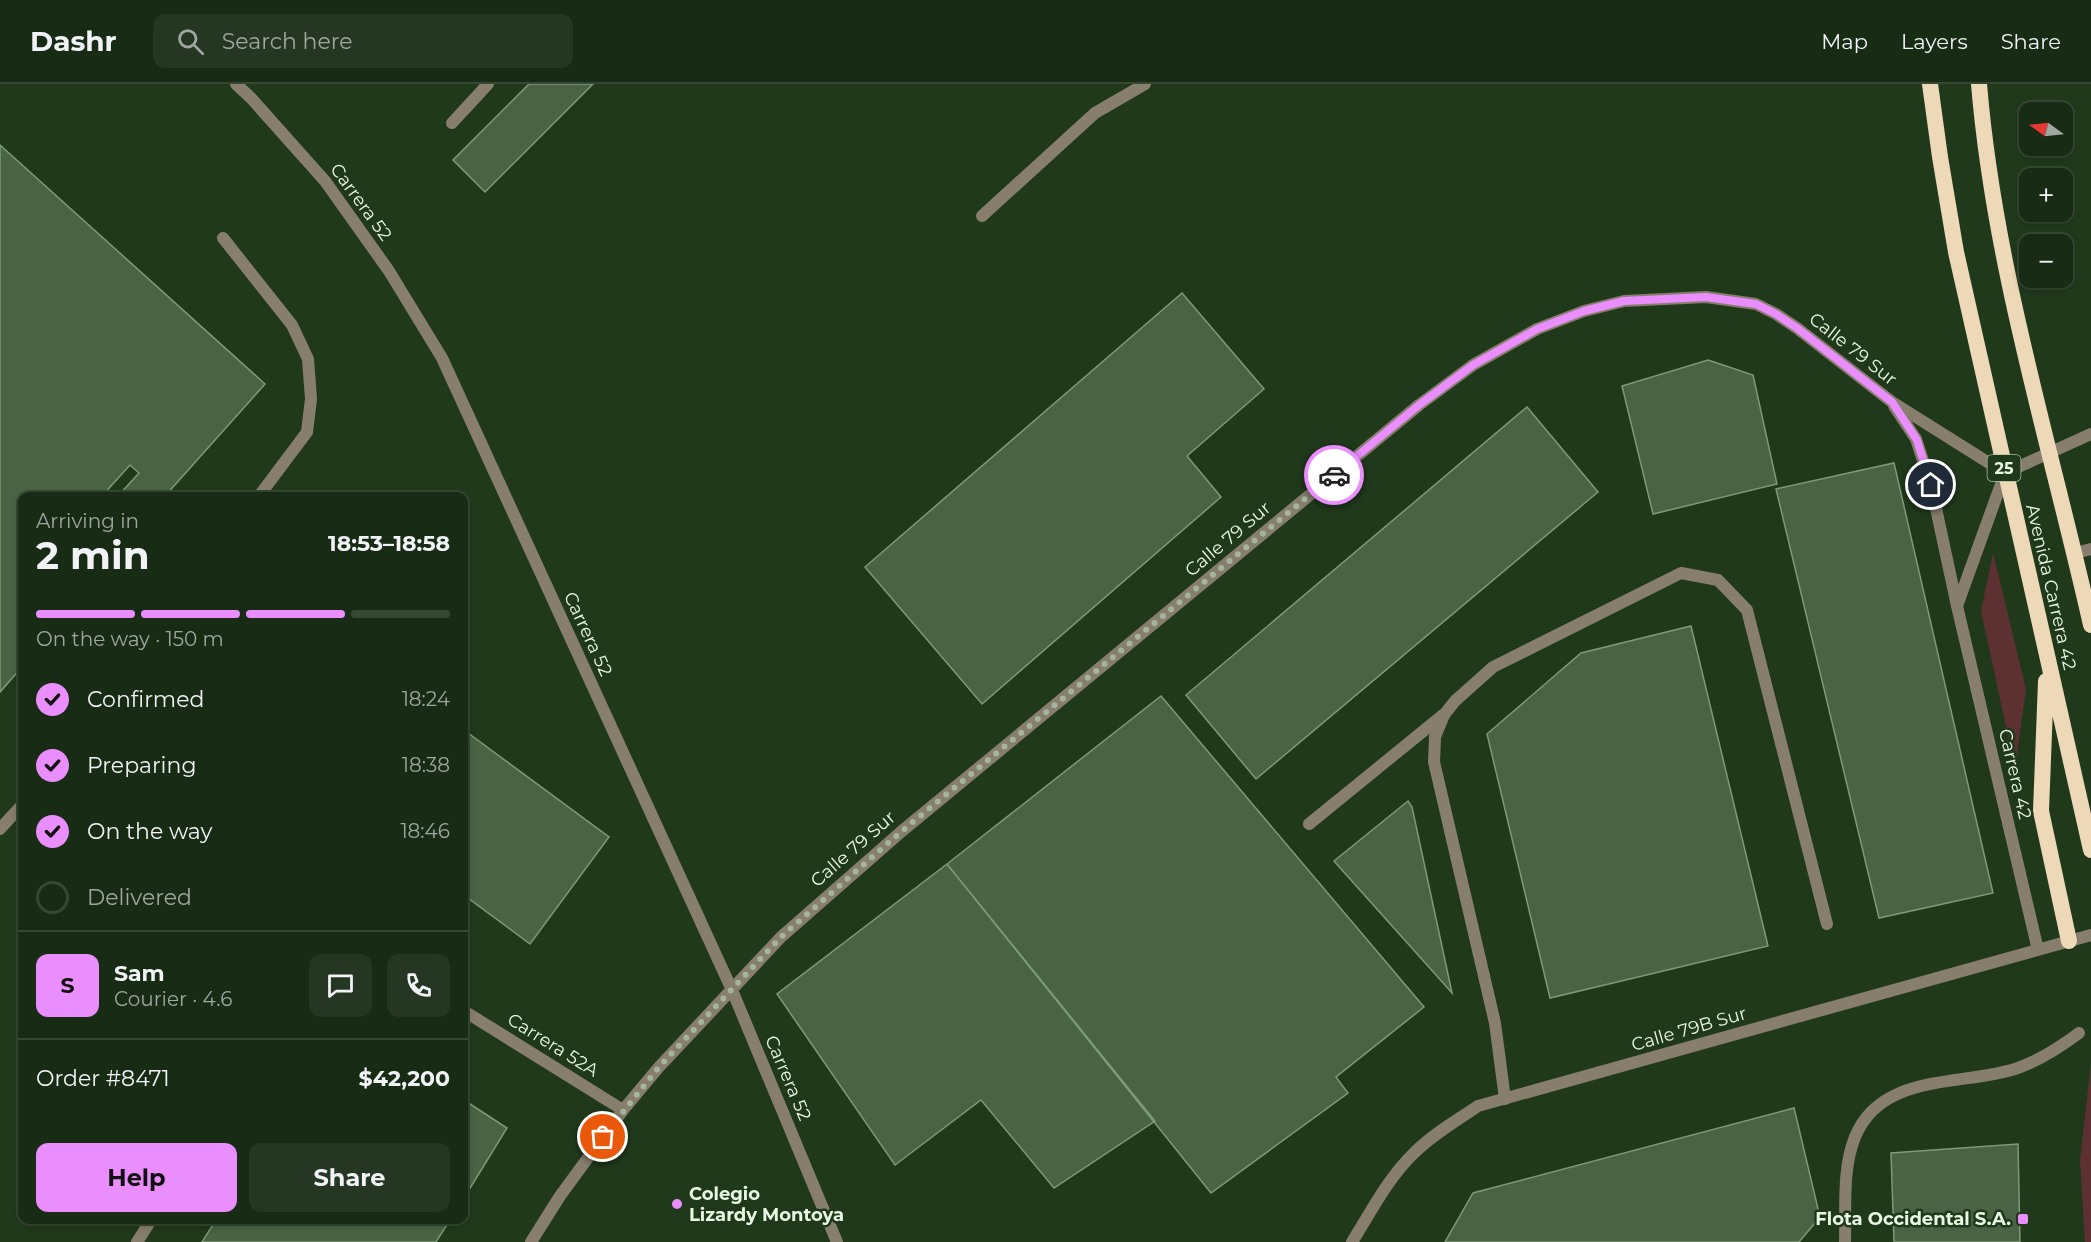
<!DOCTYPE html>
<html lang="en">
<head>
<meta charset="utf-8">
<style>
	body { margin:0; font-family:Montserrat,sans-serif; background:#253722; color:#f1f3f6; height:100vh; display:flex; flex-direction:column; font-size:22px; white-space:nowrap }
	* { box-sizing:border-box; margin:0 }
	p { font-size:20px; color:#9fa7a0 }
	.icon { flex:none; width:33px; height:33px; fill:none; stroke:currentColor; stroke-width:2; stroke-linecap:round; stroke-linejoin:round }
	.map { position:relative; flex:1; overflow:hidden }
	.sheet { position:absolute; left:18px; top:408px; width:450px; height:732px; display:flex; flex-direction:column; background:#182b14; border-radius:12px; box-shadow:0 3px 9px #0003,0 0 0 2px #364734 }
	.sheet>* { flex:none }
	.needle { width:39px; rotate:285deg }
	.tools { position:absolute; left:2019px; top:18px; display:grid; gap:12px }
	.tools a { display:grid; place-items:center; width:54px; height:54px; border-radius:12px; background:#182b14; box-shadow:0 3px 9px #0003,0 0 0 2px #364734; font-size:30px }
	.pin { position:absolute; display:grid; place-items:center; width:51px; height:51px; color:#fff; margin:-26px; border:3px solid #fff; border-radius:50%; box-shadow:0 2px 6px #0007 }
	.courier { position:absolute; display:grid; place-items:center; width:60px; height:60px; margin:-30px; border:4px solid #ea8dfd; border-radius:50%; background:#fff; color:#222; box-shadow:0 2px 8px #0007 }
	.headline em { font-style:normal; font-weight:700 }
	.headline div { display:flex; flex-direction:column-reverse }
	.headline { display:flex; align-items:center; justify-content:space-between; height:102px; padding:0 18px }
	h1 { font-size:39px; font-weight:700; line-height:45px }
	.bar { display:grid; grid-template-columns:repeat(4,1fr); gap:9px 6px; align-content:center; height:72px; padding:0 18px }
	.bar i { height:8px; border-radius:4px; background:#364734 }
	.bar .active { background:#ea8dfd }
	.bar p { grid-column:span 4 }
	.line { display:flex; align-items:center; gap:15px; padding:0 18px; border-top:2px solid #364734 }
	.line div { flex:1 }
	.round { display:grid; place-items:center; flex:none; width:63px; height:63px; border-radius:12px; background:#253722 }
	ol { padding:0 18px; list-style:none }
	li { display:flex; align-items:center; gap:18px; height:66px }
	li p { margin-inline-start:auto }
	li .icon { padding:6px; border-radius:50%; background:#ea8dfd; color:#111; stroke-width:4 }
	li:last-child { color:#9fa7a0 }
	li i { width:33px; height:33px; border:3px solid #364734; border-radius:50% }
	.button { display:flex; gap:12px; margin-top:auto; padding:12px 18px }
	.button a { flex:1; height:69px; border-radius:12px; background:#ea8dfd; color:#111; font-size:24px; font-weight:700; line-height:69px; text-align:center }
	.button a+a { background:#253722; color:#f1f3f6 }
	header { display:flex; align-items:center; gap:36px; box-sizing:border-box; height:84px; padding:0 30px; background:#182b14; border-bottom:2px solid #364734 }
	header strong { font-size:28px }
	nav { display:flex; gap:33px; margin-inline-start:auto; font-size:21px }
	.search { width:420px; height:54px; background:#253722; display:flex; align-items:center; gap:15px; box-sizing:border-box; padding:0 21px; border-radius:12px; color:#9fa7a0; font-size:22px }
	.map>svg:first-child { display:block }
	.green { fill:#5d3131 }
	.building { fill:#496344; stroke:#7d9a78; stroke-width:1.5 }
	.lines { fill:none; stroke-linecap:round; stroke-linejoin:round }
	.service { stroke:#877e6d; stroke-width:12 }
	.minor { stroke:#877e6d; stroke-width:12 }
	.tertiary { stroke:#877e6d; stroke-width:12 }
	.trunk { stroke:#edd8b8; stroke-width:16 }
	.done { stroke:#a3b59f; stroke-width:6; stroke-dasharray:0 10.8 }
	.route { stroke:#ea8dfd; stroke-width:8 }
	.poi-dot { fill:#ea8dfd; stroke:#20391b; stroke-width:2 }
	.labels { text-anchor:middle; stroke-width:5; stroke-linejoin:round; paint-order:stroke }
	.shield { fill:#20391b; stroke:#adbfa9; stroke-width:1.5 }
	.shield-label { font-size:16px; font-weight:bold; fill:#e9f8e6 }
	.street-label { font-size:18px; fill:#e9f8e6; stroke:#20391b }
	.poi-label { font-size:18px; font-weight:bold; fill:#e9f8e6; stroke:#20391b; text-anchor:start }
</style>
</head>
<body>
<header>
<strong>Dashr</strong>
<div class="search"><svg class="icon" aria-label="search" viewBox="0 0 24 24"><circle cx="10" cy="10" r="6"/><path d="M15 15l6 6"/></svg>Search here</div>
<nav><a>Map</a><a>Layers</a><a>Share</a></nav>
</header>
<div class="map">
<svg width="2091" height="1158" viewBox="0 0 2091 1158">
	<rect width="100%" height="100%" fill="#20391b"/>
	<path class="green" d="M1993,469L2026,605L2015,684L1981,527Z
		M2091,979V1158H2085L2080,1076Z"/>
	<path class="building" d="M529,0H593L485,108L453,76Z
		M0,61L265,300L165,412H118L139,389L130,381L102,412H22V583L0,608Z
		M1182,209L1264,305L1187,372L1221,413L982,620L865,483Z
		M1708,276L1753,291L1777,400L1653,430L1622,302Z
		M1527,323L1598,408L1256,695L1186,611Z
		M1894,379L1993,809L1879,834L1776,405Z
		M1691,542L1768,862L1550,914L1487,650L1581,569Z
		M1161,612L1424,923L1336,993L1348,1009L1211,1109L947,780Z
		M464,646L609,753L530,860L464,811Z
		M1408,717L1412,723L1452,909L1334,777Z
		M947,780L1155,1037L1054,1104L981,1016L895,1081L777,910Z
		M464,1016L507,1044L464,1114Z
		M1794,1024L1820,1133L1799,1158H1445L1473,1109Z
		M2018,1060L2020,1158H1894L1891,1069Z
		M216,1136H450L436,1158H202Z"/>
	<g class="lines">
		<path class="service" d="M982,132L1095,29L1145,0
			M223,154L292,241L308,275L311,315L307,348L259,412
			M2075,469L2091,465
			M1309,740L1443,631
			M0,745L22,721
			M1505,1015L1495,939L1434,678L1435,653L1444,631L1455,617L1493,583L1681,489L1718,496L1747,526L1827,840
			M1845,1158C1846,1124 1842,1085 1855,1053C1881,989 1960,1002 2015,985C2039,977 2059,964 2079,949"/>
		<path class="minor" d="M236,0L251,14L325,97L389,187L442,274L732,906L837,1158
			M452,39L488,0
			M1894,322L1916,355L1931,401L1957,522L2038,866
			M464,927L623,1026
			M137,1158L151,1136
			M531,1158L560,1112L623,1026L659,983L781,853L902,747L1419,321L1473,281L1537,245L1584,227L1624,217L1706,213L1756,220L1776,230L1797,244L1892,318L2005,389L1957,522
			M1352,1158C1371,1128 1388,1094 1414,1069C1433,1050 1456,1037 1478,1022L2091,851"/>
		<path class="tertiary" d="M2005,389L2091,350"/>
		<path class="trunk" d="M1930,0L1940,73L1956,168L2091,766
			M1979,0C1994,182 2051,363 2091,541
			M2046,597L2041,727L2069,857"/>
	</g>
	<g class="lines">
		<path class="done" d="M603,1053L659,983L781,853L902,747L1334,391"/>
		<path class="route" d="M1334,391L1419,321L1473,281L1537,245L1584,227L1624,217L1706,213L1756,220L1776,230L1797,244L1892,318L1917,356L1931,401"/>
	</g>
	<g class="poi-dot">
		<circle cx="677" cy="1120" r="6"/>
		<rect x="2017" y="1129" width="12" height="12" rx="3"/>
	</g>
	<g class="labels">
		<rect class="shield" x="1987.5" y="371" width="33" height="26" rx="4.5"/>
		<g class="shield-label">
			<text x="2004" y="390">25</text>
		</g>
		<g class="street-label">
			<text transform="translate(361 118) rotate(54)" y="6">Carrera 52</text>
			<text transform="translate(1853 265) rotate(38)" y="6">Calle 79 Sur</text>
			<text transform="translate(1228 455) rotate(-40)" y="6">Calle 79 Sur</text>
			<text transform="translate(2051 503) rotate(77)" y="6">Avenida Carrera 42</text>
			<text transform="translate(588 550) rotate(65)" y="6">Carrera 52</text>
			<text transform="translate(2015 690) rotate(77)" y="6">Carrera 42</text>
			<text transform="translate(853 765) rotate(-41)" y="6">Calle 79 Sur</text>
			<text transform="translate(1689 945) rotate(-16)" y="6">Calle 79B Sur</text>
			<text transform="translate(553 961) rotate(32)" y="6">Carrera 52A</text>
			<text transform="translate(788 994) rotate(67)" y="6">Carrera 52</text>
		</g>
		<g class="poi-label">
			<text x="689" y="1116">Colegio<tspan x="689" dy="21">Lizardy Montoya</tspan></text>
			<text x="2011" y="1141" text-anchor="end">Flota Occidental S.A.</text>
		</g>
	</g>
</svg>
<div class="tools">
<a><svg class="needle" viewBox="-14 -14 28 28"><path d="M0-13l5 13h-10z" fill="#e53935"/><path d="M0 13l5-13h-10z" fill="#9fa7a0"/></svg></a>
<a>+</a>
<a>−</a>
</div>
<div class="pin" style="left:603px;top:1053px;background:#ea580c"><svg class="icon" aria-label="bag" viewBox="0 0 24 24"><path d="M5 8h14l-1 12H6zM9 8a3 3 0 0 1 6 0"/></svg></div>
<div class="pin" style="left:1931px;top:401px;background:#1f2937"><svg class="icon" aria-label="home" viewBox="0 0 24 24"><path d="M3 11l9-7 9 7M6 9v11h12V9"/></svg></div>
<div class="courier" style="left:1334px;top:391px"><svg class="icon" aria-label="car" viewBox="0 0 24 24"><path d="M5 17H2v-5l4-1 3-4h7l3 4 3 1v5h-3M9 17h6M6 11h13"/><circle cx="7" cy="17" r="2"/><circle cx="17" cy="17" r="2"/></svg></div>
<section class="sheet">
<div class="headline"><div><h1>2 min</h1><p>Arriving in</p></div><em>18:53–18:58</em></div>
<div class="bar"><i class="active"></i><i class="active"></i><i class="active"></i><i></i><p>On the way · 150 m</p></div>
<ol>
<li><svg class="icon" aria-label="check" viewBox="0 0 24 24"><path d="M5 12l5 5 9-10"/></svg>Confirmed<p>18:24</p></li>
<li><svg class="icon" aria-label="check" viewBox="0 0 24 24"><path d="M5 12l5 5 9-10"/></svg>Preparing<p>18:38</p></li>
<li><svg class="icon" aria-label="check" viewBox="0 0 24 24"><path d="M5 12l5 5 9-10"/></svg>On the way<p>18:46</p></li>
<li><i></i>Delivered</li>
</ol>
<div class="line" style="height:108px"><b class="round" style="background:#ea8dfd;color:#111">S</b><div><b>Sam</b><p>Courier · 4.6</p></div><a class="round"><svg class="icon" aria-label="chat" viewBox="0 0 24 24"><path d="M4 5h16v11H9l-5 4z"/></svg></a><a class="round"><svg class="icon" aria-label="phone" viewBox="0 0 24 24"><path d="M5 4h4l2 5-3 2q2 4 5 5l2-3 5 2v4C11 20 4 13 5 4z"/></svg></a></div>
<div class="line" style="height:78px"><div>Order #8471</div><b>$42,200</b></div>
<div class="button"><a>Help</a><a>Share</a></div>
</section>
</div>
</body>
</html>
